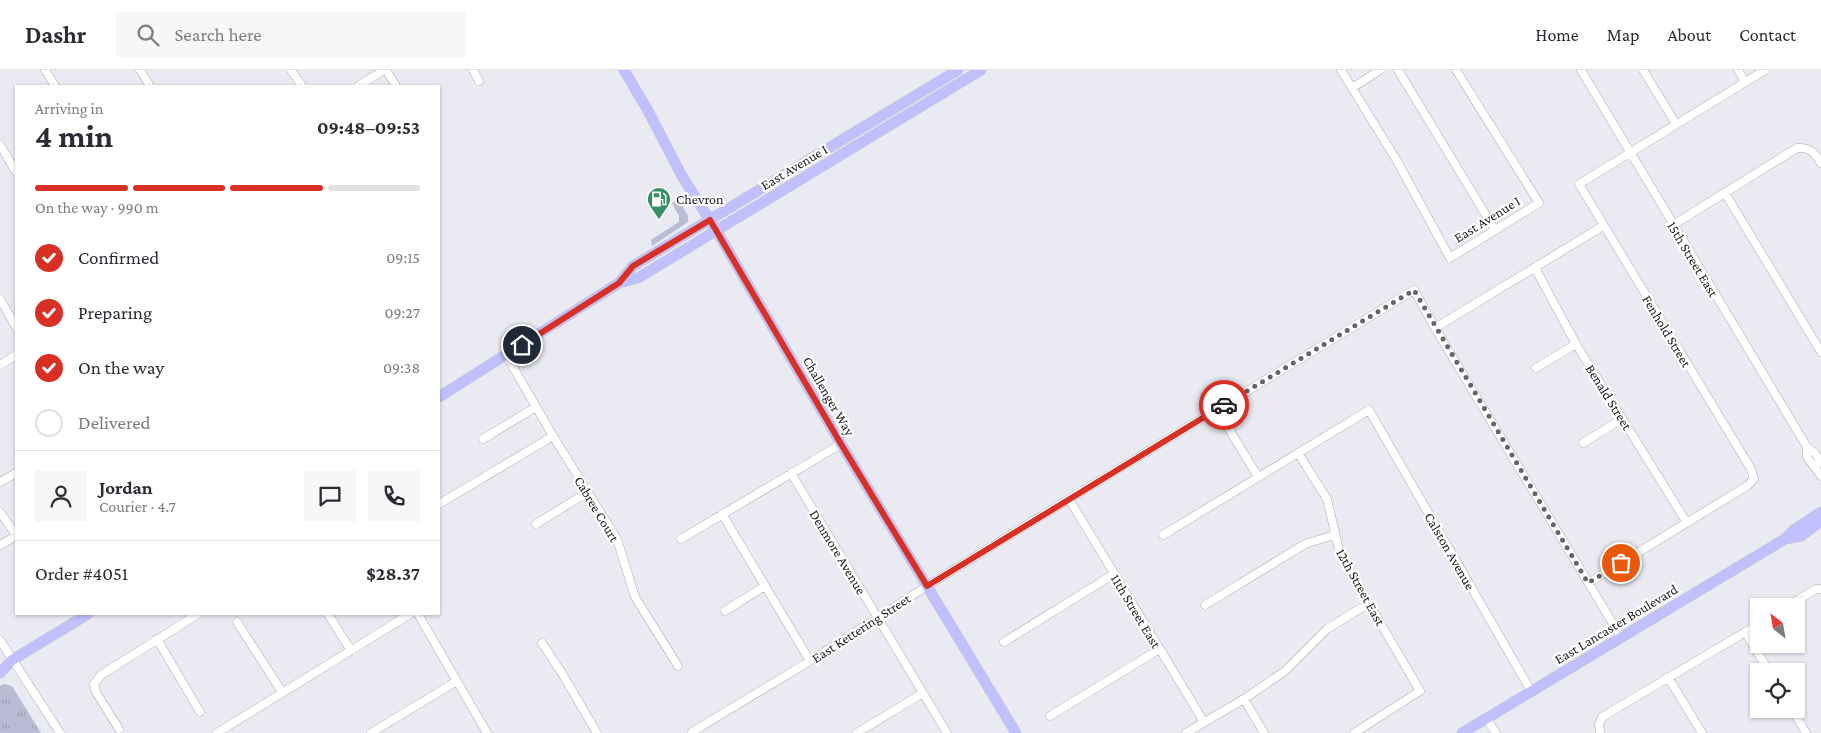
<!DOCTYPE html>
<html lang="en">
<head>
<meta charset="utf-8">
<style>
	body { margin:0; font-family:"Crimson Pro",serif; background:#f7f7f7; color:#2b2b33; height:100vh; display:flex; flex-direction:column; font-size:19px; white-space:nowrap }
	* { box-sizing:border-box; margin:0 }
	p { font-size:16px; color:#7c7c81 }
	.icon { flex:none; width:28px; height:28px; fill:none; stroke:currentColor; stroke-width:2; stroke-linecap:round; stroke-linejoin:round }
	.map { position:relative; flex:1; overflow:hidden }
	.drawer { position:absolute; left:15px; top:15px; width:425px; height:530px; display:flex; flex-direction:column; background:#fff; border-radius:0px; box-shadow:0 1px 4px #0004 }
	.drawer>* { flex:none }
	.needle { width:32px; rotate:329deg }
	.tools { position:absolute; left:1750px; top:528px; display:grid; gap:10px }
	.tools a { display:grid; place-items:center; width:55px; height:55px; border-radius:0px; background:#fff; box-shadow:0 1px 4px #0004; font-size:25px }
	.pin { position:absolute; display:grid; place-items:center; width:42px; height:42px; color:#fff; margin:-21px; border:2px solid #fff; border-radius:50%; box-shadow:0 1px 5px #0007 }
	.courier { position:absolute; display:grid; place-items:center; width:50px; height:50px; margin:-25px; border:4px solid #d93025; border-radius:50%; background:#fff; color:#222; box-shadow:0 1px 6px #0007 }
	.overview em { font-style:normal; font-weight:700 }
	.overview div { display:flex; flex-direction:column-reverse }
	.overview { display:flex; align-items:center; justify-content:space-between; height:85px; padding:0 20px }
	h1 { font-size:32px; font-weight:700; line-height:38px }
	.bar { display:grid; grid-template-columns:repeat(4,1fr); gap:8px 5px; align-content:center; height:60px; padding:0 20px }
	.bar i { height:6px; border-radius:4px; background:#e1e1e2 }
	.bar .current { background:#d93025 }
	.bar p { grid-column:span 4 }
	.line { display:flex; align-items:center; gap:12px; padding:0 20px; border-top:1px solid #e1e1e2 }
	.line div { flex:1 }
	.round { display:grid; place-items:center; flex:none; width:52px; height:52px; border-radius:0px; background:#f7f7f7 }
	ol { padding:0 20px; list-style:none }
	li { display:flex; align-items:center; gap:15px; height:55px }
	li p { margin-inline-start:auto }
	li .icon { padding:5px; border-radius:50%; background:#d93025; color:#fff; stroke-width:4 }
	li:last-child { color:#7c7c81 }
	li i { width:28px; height:28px; border:2px solid #e1e1e2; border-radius:50% }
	header { display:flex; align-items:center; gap:30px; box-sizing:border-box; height:70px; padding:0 25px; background:#fff; border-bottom:1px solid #e1e1e2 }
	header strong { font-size:24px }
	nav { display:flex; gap:28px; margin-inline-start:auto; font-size:18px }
	.search { width:350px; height:45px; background:#f7f7f7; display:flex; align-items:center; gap:12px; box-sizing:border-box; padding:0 18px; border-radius:0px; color:#7c7c81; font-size:19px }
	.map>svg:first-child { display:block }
	.grass { fill:#b9bcd3 }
	.park { fill:url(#park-tufts) }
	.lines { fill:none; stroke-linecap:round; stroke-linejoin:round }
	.minor-casing { stroke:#abacb3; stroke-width:9 }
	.major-casing { stroke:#c9c9c9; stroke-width:11 }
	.minor { stroke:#fff; stroke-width:8 }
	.major { stroke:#bfc0fd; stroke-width:10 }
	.done { stroke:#646469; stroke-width:5; stroke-dasharray:0 9 }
	.route { stroke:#d93025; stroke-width:6 }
	.labels { text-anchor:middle; stroke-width:4.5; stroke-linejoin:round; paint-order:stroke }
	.street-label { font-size:14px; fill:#1c1c1f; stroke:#fff }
	.poi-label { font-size:14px; fill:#1c1c1f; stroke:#fff; text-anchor:start }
</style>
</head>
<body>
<header>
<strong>Dashr</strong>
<div class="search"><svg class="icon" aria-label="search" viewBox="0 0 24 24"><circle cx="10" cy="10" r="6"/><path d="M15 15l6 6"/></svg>Search here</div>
<nav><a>Home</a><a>Map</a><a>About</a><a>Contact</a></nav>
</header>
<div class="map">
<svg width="1821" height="663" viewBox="0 0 1821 663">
	<defs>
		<pattern id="park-tufts" width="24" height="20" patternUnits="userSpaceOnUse" patternTransform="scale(1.25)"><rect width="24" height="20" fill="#b9bcd3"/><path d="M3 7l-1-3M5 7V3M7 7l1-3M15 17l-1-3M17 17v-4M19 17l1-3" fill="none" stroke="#9ea1b5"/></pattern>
	</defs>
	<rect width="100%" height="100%" fill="#e9eaf2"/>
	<path class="grass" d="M678,129L688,146V152L652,176L651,170L679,152V146L672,133Z"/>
	<path class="park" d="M4,614L12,616L41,663H0V616Z"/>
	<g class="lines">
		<g class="minor-casing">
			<path id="minor" d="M45,0L55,16
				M140,0L150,16
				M291,0L302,16
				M386,0L396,16
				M473,0L479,11
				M1341,0L1397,91L1450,188L1539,133L1456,0
				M1398,0L1495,160
				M1581,0L1807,377L1815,383L1821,393
				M1643,0L1676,54
				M1738,0L1745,12
				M358,16L384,0
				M1352,18L1380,0
				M0,75L16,102
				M1725,123L1821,282
				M1673,155L1797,78C1810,77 1814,82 1821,93
				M1535,198L1576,274L1687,453
				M0,229L16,257
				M1435,258L1603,156
				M506,285L553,366L617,469L635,527L678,596
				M0,295L16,285
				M1536,298L1576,274
				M1217,339L1258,407
				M483,369L536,337
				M1583,373L1622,349
				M1807,377V387L1821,406
				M1298,383L1327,429L1340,484L1420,621L1354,663
				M791,403L947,663
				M0,412L16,403
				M1069,429L1204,652
				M439,434L553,366
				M0,442L16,465
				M722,444L810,591
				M536,454L588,422
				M1163,465L1369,340L1531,621
				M681,469L841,374
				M0,475L16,466
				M1588,513L1747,416L1754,409L1751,399L1579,114L1765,0
				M1205,535L1305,474L1334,465
				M1788,536L1816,519H1821
				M725,541L765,516
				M328,544L350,579
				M418,544L487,663
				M237,552L282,622
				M1745,562L1769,601
				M157,569L200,642
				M0,570L60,663
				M1004,572L1114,504
				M542,573L563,605L597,663
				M1668,607L1702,663
				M1244,629L1264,663
				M1792,639L1806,663
				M1050,646L1158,580
				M1486,648L1496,663
				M119,659L96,622L94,614L101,605L198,544
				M217,663L410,544
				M371,663L457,611
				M692,663V662L810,591L927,516L1069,429L1414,220L1435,258L1621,567
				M857,663L923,623
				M1186,663L1244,629L1285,601L1327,559L1369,533
				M1600,663L1599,654L1602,647L1759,554"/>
		</g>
		<g class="major-casing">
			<path id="major" d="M624,0L647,39L682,106L716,160L841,374L1016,663
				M619,213L633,196L958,0
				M439,327L619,213L638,208L981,0
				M1785,469L1801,466L1821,451
				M0,603L12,590L88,544
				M1462,663L1785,469L1795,459L1821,442"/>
		</g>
		<use href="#minor" class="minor"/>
		<use href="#major" class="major"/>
	</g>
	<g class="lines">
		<path class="done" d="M1224,335L1414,220L1588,513L1621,493"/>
		<path class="route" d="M522,275L619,213L633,196L710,150L841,374L927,516L1224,335"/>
	</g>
	<defs>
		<g id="fuel-pin" transform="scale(1.25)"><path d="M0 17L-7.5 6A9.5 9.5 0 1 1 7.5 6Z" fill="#378f64" stroke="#fff"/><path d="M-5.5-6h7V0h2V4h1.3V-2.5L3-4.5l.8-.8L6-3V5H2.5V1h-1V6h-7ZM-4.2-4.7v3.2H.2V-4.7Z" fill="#fff"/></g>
	</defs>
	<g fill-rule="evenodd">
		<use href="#fuel-pin" x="659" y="129"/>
	</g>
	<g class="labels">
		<g class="street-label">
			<text transform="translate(794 97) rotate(-31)" y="5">East Avenue I</text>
			<text transform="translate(1487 149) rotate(-32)" y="5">East Avenue I</text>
			<text transform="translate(1693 189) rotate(59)" y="5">15th Street East</text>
			<text transform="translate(1667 261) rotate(59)" y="5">Fenhold Street</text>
			<text transform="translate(829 326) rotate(60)" y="5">Challenger Way</text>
			<text transform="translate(1609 327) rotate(58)" y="5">Benald Street</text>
			<text transform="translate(597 439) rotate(59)" y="5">Cabree Court</text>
			<text transform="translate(1450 481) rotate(60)" y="5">Calston Avenue</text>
			<text transform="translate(838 482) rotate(59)" y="5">Denmore Avenue</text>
			<text transform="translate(1361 517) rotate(61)" y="5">12th Street East</text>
			<text transform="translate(1136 541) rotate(59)" y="5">11th Street East</text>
			<text transform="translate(1616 554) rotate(-31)" y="5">East Lancaster Boulevard</text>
			<text transform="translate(861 558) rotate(-33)" y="5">East Kettering Street</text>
		</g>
		<g class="poi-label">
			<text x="676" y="134">Chevron</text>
		</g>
	</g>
</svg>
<div class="tools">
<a><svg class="needle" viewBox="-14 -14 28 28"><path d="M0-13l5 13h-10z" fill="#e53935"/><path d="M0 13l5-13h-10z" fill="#7c7c81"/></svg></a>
<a><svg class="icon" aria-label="locate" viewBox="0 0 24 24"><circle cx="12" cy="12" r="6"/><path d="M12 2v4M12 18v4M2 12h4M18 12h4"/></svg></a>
</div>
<div class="pin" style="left:1621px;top:493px;background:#ea580c"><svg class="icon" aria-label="bag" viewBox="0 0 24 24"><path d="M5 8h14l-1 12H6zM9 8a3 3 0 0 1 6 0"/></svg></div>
<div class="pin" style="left:522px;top:275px;background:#1f2937"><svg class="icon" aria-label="home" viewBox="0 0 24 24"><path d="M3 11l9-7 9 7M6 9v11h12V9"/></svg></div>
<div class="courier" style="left:1224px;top:335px"><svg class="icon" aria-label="car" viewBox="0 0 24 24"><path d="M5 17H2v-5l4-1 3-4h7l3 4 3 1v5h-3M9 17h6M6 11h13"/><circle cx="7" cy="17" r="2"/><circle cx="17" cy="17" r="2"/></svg></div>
<section class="drawer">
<div class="overview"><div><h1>4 min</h1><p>Arriving in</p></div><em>09:48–09:53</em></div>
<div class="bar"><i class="current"></i><i class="current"></i><i class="current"></i><i></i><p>On the way · 990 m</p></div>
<ol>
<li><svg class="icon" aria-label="check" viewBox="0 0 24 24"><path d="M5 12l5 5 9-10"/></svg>Confirmed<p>09:15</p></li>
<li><svg class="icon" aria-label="check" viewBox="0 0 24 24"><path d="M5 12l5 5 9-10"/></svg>Preparing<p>09:27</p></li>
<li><svg class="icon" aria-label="check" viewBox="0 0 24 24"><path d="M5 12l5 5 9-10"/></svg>On the way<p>09:38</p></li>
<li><i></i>Delivered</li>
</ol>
<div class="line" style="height:90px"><a class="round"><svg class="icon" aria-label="person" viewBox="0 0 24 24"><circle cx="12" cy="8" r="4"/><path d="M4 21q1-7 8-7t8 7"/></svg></a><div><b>Jordan</b><p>Courier · 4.7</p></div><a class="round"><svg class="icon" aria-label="chat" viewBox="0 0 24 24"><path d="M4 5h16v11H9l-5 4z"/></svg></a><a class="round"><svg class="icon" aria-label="phone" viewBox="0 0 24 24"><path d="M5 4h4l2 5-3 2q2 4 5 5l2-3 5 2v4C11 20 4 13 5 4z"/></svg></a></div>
<div class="line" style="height:65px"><div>Order #4051</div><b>$28.37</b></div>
</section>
</div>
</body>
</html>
